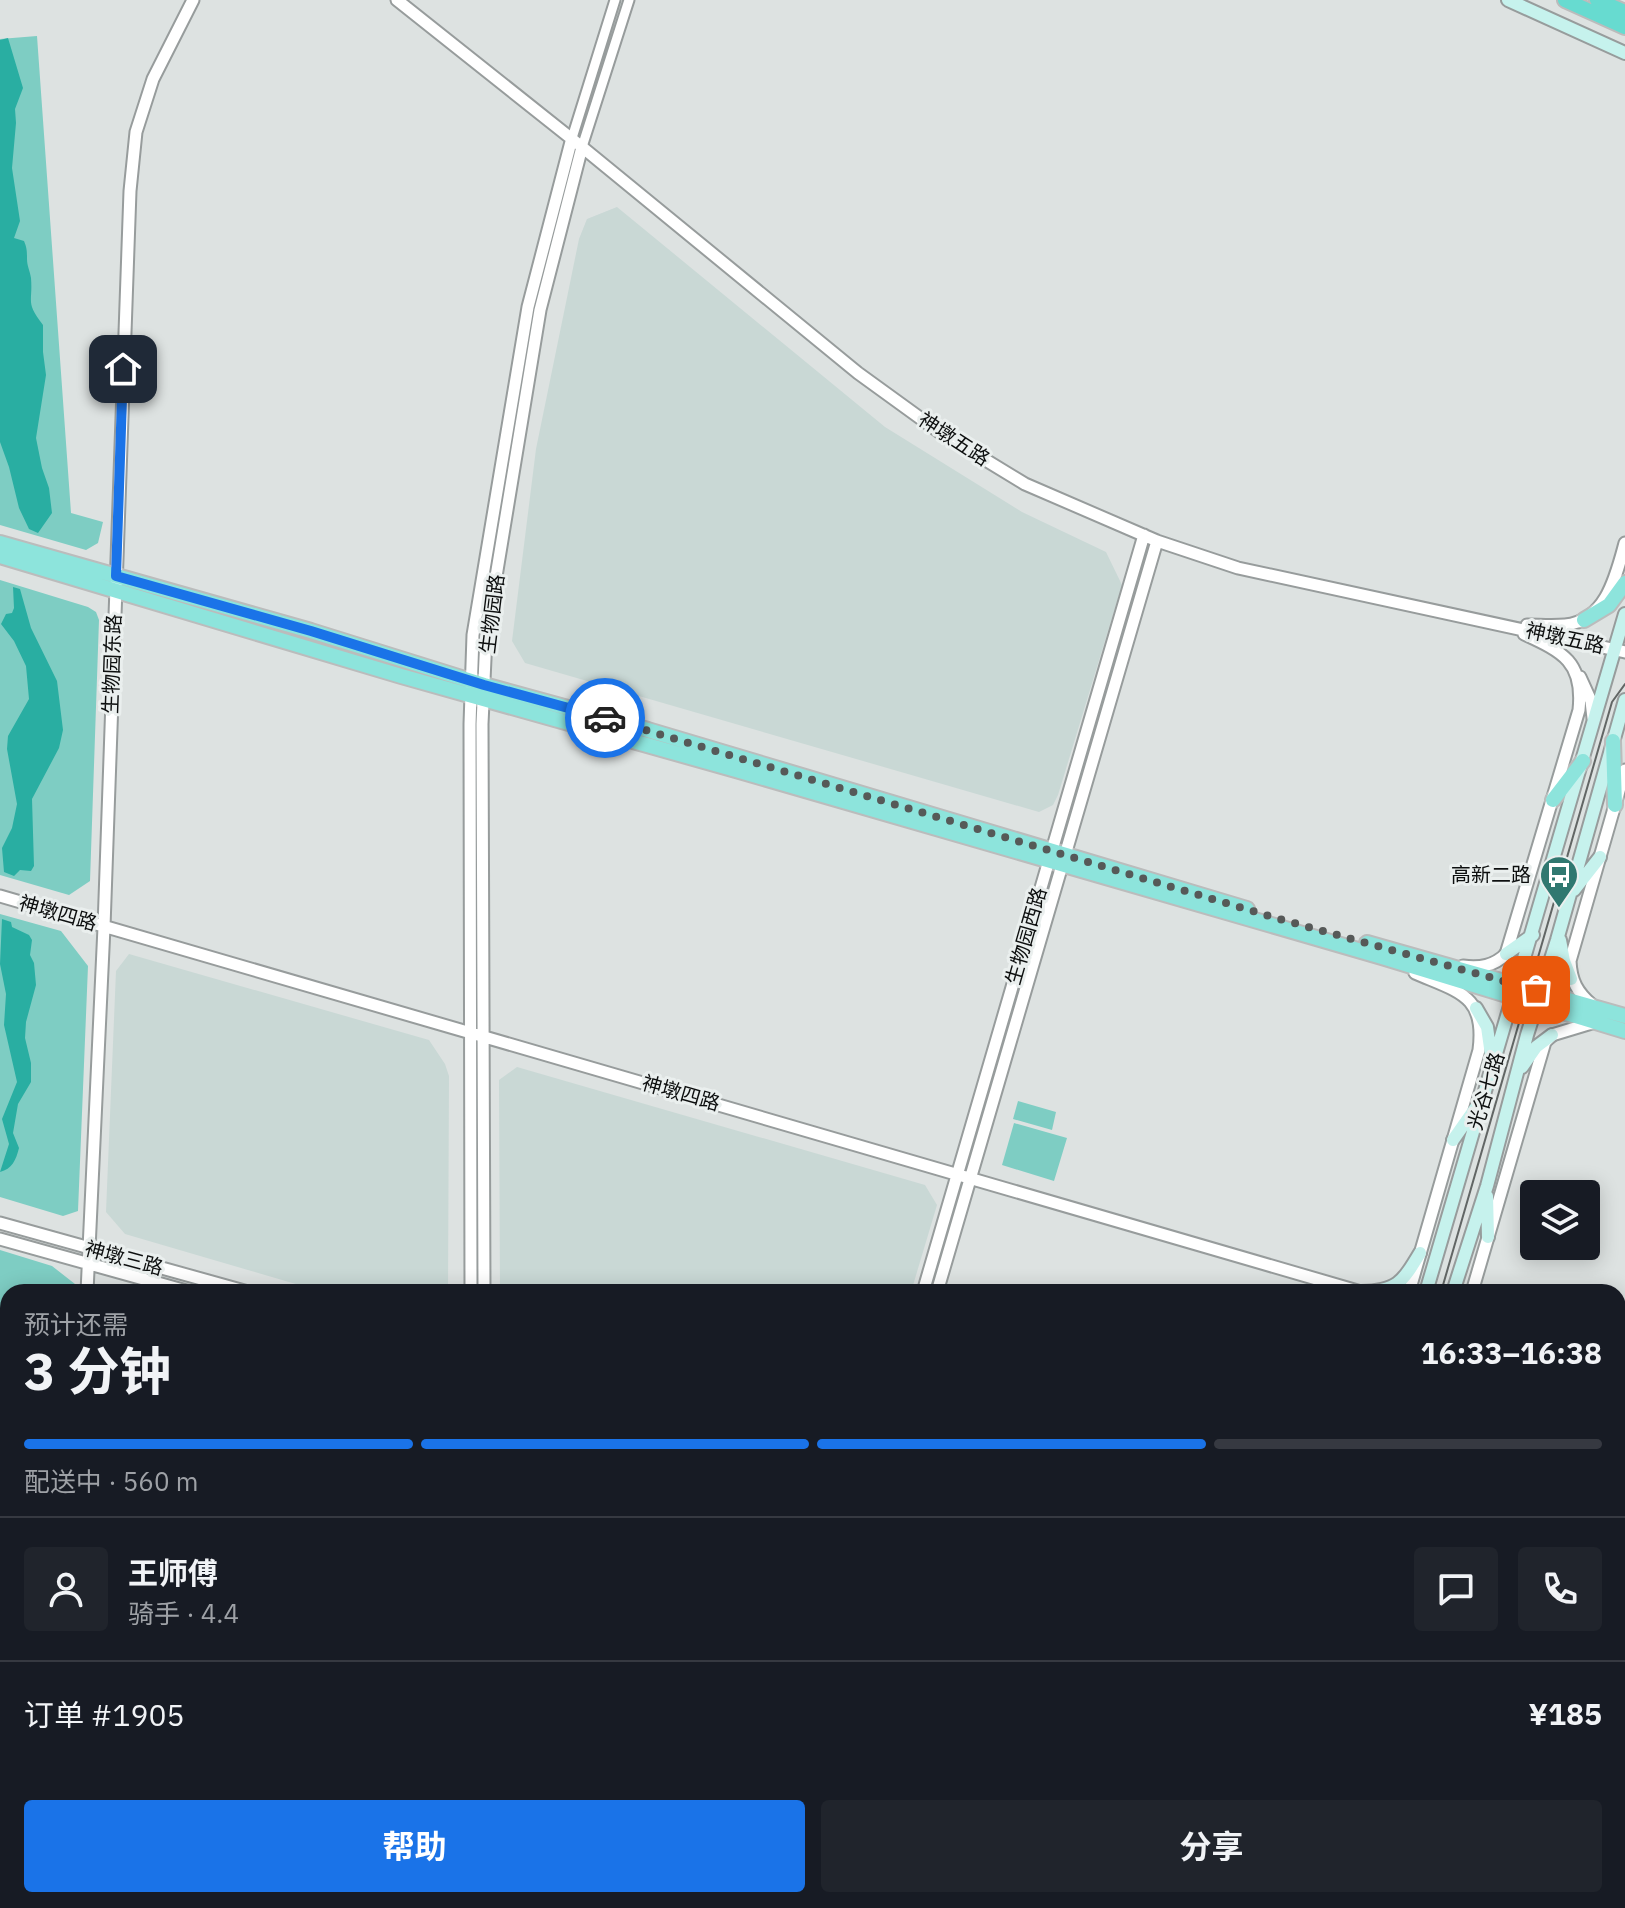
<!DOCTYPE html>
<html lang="zh">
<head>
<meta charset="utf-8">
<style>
	body { margin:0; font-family:"IBM Plex Sans","Noto Sans SC",sans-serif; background:#20242c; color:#f1f3f6; height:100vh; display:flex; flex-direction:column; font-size:30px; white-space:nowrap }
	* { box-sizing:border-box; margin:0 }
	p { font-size:26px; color:#9ea1a6 }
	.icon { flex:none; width:44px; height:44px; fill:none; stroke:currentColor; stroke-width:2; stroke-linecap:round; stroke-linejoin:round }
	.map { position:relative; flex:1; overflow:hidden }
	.side { position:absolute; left:0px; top:1284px; width:1626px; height:624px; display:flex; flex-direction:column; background:#171b24; border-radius:24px 24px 0 0; box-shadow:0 4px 20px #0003 }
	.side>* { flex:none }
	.controls { position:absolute; left:1520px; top:1180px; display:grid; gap:16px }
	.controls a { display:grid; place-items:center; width:80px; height:80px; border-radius:8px; background:#171b24; box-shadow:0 4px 20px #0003; font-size:40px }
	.pin { position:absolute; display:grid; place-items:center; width:68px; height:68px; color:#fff; margin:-34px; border-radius:16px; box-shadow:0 4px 12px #0006 }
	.courier { position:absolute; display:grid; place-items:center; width:80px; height:80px; margin:-40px; border:6px solid #1a73e8; border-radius:50%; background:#fff; color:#222; box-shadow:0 2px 10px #0007 }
	.overview em { font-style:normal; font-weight:700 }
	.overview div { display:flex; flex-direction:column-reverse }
	.overview { display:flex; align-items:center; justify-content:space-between; height:136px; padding:0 24px }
	h1 { font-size:52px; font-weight:700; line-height:60px }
	.bar { display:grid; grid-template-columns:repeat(4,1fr); gap:12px 8px; align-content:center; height:96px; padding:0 24px }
	.bar i { height:10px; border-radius:6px; background:#363941 }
	.bar .selected { background:#1a73e8 }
	.bar p { grid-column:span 4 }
	.line { display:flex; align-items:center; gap:20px; padding:0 24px; border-top:2px solid #363941 }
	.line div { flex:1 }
	.round { display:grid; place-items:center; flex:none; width:84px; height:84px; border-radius:8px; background:#20242c }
	.primary-button { display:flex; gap:16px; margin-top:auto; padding:16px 24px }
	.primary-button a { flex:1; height:92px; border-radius:8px; background:#1a73e8; color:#fff; font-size:32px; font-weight:700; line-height:92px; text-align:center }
	.primary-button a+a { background:#20242c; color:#f1f3f6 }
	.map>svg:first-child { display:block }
	.built { fill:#c9d8d5 }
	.green { fill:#7ecdc3 }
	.water { fill:#29aea2 }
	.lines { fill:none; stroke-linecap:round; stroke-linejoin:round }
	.minor-casing { stroke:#979c9c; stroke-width:13 }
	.tertiary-casing { stroke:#979c9c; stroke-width:15 }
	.secondary-casing { stroke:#979c9c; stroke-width:16 }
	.primary-casing { stroke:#bbbcbc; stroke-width:18 }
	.trunk-casing { stroke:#bbbcbc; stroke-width:18 }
	.minor { stroke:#fff; stroke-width:9 }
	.tertiary { stroke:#fff; stroke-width:11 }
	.secondary { stroke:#c6f2ed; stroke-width:12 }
	.primary { stroke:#8de4dc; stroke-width:14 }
	.trunk { stroke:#67dbd0; stroke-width:14 }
	.tram { stroke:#626665; stroke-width:2 }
	.done { stroke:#565958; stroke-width:8; stroke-dasharray:0 14.4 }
	.route { stroke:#1a73e8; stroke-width:10 }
	.labels { text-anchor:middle; stroke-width:6; stroke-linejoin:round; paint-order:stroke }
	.street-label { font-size:20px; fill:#0d0f0f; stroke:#eaefee }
	.poi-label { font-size:20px; fill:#0d0f0f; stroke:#eaefee; text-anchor:end }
</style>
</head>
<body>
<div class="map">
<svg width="1625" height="1908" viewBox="0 0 1625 1908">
	<rect width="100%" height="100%" fill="#dde2e1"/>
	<path class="built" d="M617,207L885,427L1022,512L1106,552L1122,585L1058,795L1053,805L1039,812L525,663L512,641L536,449L579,239L587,219Z
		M129,954L429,1040L445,1064L449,1076L448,1292H323L125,1234L106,1212L116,971Z
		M517,1067L925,1185L937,1205L911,1292H500L499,1080Z
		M204,1900H384L382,1908H232Z
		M439,1900H735L733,1908H437Z
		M767,1900H1127L1154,1908H765Z"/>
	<path class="green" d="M37,36L71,513L103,522L98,543L86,550L0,525V39Z
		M0,580L88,607L96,612L99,620L90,881L69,895L0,875Z
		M0,914L61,931L88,966L78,1211L63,1216L0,1197Z
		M1018,1101L1056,1112L1052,1130L1013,1119Z
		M1014,1123L1067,1138L1054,1181L1002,1165Z
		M0,1250L52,1266L75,1284V1292H8V1544L0,1541Z
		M0,1570L8,1572V1842L0,1840Z"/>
	<path class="water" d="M8,38L23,88L15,109L16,123L12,168L20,221L14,238L24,241C27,248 27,252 27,259C27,266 30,271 31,278C33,303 25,302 43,325V352L46,375L36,438L42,468L49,488L52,513L38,533L29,529L19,508L9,467L0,442V40Z
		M13,587L20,589L31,628L57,681L63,730L59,748L32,799L34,866L31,871L20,870L14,876L4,872L2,848L12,828L17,804L7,749L8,736L29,699L26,666L14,641L1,624L6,614L12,613L14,608Z
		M2,919L11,922L12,927L29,935L32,940L30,955L34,963L36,985L26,1022L25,1038L31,1063V1082L18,1104L13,1133L19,1148C16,1160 12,1169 0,1172L9,1144L2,1119L17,1082L4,1025L6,994L0,964Z
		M0,1678L8,1706V1767L0,1761Z"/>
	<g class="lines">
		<g class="minor-casing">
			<path id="minor" d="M572,138L615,0
				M582,147L629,0"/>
		</g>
		<g class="tertiary-casing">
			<path id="tertiary" d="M397,0L582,147L858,373L938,431L1025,484L1157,541L1238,568L1625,652
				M1527,625C1539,625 1552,626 1565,625C1606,621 1616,576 1625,543
				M1580,677L1591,701L1593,718
				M0,896L1361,1292
				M1463,966C1480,968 1494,966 1506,954L1579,710C1584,662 1563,652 1524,634
				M1592,1005C1577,992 1571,981 1570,961L1625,770
				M0,1223L248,1292
				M0,1239L190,1292
				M87,1292L104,927L130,191L136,132L153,79L193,0
				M471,1292L470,724L473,635L528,307L572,138
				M484,1292L482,724L486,637L540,310L582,147
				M923,1292L1144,535
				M937,1292L1157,541
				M1409,1292L1479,1050C1486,995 1459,992 1415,973
				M1472,1292L1545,1042L1552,1035L1595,1022
				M1618,1371L1625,1373
				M0,1556L8,1558
				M1618,1695L1625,1697
				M1174,1900L1202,1908
				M407,1908L408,1900
				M417,1908L419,1900
				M1227,1908L1229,1900
				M1296,1908L1299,1900"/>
		</g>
		<g class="secondary-casing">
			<path id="secondary" d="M1508,0L1625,53
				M1574,890L1600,857
				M1560,940L1564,961L1571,979
				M1506,954L1533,935
				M1476,1008L1487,1027L1492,1062
				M1522,1067L1536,1047L1552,1035
				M1453,1140L1479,1103
				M1487,1196L1488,1237
				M1361,1292C1397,1291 1402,1283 1420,1253
				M1426,1292L1625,614
				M1453,1292L1487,1186L1527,1035L1557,940L1625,700
				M0,1866L8,1869
				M0,1876L8,1879
				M77,1900L103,1908
				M110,1900L136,1908
				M1246,1908L1249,1900
				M1277,1908L1280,1900"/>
		</g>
		<g class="primary-casing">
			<path id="primary" d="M0,543L311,631L484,685L648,730L1247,909
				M0,556L401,676L736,770L1382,957L1625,1031
				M1584,620L1609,605L1625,583
				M1613,741L1615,805
				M1553,800L1583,761
				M1367,943L1625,1016"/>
		</g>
		<g class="trunk-casing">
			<path id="trunk" d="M1565,0L1625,27
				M1597,0L1625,12"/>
		</g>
		<use href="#minor" class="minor"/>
		<use href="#tertiary" class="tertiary"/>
		<use href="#secondary" class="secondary"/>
		<use href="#primary" class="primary"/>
		<use href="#trunk" class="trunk"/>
		<path class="tram" d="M1441,1292L1612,702L1625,684
			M1266,1908L1268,1900"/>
	</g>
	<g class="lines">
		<path class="done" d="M605,718L1276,918L1536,990"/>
		<path class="route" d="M123,369L116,576L311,631L484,685L605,718"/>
	</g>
	<defs>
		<g id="bus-pin" transform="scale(2)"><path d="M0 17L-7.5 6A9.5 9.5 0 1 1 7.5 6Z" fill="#307870" stroke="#eaefee"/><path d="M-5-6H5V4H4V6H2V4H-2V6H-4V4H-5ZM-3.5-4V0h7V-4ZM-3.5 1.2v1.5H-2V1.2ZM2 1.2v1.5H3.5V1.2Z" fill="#fff"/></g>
	</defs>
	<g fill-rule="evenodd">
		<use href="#bus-pin" x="1559" y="875"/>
	</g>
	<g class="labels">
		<g class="street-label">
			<text transform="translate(954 439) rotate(33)" y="7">神墩五路</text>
			<text transform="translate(492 614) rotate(-83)" y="7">生物园路</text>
			<text transform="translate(1565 638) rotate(12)" y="7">神墩五路</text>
			<text transform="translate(112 664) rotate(-88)" y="7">生物园东路</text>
			<text transform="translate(58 913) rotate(16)" y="7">神墩四路</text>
			<text transform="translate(1026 936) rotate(-74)" y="7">生物园西路</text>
			<text transform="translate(1486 1091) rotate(-73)" y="7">光谷七路</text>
			<text transform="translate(681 1093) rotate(16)" y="7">神墩四路</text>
			<text transform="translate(124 1258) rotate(15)" y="7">神墩三路</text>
		</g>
		<g class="poi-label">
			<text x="1531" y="882">高新二路</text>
		</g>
	</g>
</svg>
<div class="controls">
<a><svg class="icon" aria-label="layers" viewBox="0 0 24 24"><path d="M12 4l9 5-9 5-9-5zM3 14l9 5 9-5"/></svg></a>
</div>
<div class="pin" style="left:1536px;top:990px;background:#ea580c"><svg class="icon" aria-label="bag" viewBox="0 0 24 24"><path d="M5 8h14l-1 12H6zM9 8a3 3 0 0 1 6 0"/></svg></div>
<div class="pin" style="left:123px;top:369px;background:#1f2937"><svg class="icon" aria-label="home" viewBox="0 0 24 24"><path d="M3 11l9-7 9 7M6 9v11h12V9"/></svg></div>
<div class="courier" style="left:605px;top:718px"><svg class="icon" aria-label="car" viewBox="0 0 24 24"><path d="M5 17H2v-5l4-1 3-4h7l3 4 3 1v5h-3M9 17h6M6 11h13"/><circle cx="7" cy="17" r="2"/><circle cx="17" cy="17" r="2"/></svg></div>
<section class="side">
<div class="overview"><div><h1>3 分钟</h1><p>预计还需</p></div><em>16:33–16:38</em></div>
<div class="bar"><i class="selected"></i><i class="selected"></i><i class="selected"></i><i></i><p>配送中 · 560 m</p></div>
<div class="line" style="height:144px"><a class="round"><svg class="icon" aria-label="person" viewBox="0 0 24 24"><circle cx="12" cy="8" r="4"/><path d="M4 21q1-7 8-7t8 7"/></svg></a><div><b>王师傅</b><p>骑手 · 4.4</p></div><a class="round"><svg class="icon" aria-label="chat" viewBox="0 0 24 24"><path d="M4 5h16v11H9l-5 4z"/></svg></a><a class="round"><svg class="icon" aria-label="phone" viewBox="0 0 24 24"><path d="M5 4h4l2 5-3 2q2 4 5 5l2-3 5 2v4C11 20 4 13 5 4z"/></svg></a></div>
<div class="line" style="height:104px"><div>订单 #1905</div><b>¥185</b></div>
<div class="primary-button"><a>帮助</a><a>分享</a></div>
</section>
</div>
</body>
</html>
